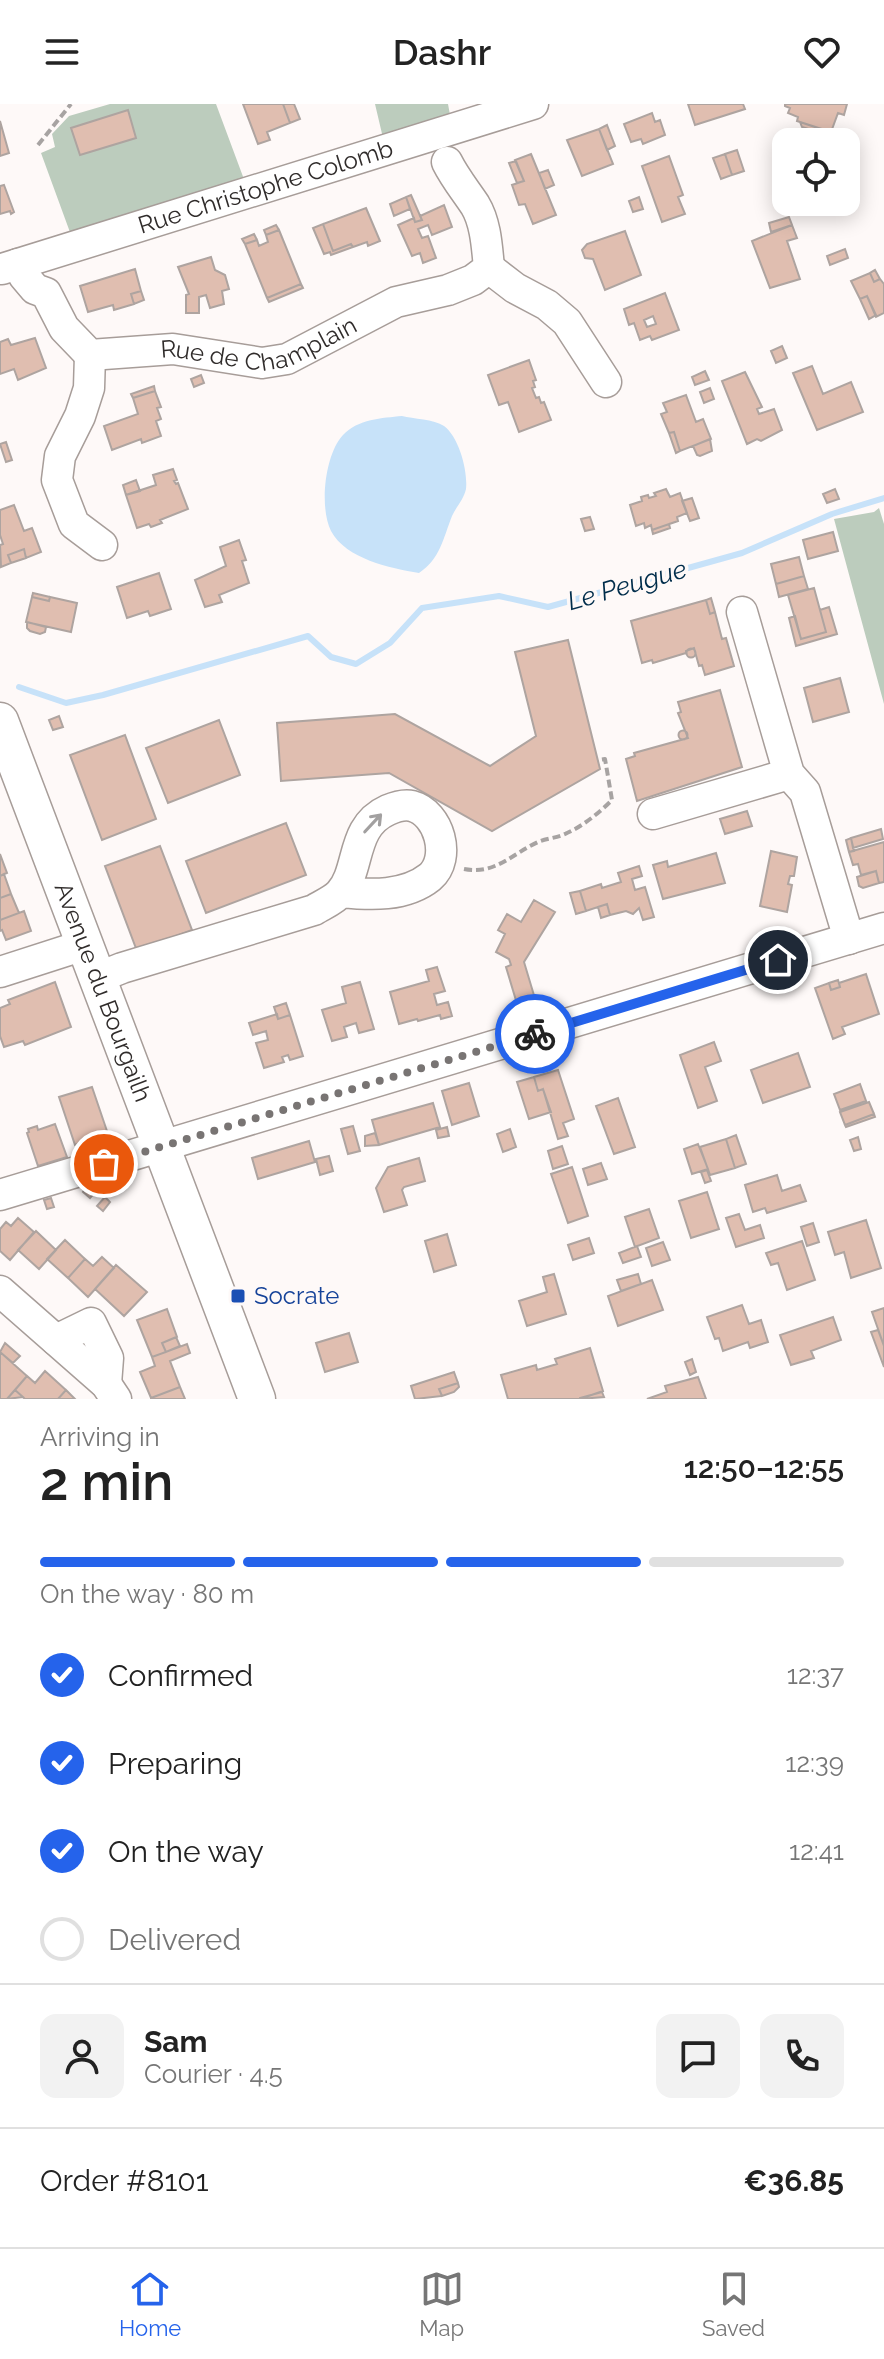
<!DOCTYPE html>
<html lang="en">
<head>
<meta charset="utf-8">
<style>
	body { margin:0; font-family:Raleway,sans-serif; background:#f2f2f2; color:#222; height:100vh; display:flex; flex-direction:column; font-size:30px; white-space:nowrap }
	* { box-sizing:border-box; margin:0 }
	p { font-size:26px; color:#767676 }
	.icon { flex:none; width:44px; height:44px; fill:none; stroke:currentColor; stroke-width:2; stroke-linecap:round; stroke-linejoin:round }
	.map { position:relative; height:1295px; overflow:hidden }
	.details { display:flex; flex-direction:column; background:#fff; flex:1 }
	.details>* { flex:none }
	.tools { position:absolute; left:772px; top:24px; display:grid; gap:16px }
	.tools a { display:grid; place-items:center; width:88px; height:88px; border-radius:16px; background:#fff; box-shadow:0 4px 20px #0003; font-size:40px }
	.pin { position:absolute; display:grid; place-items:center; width:68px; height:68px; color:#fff; margin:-34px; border:4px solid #fff; border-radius:50%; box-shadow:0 2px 8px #0007 }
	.courier { position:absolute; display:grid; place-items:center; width:80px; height:80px; margin:-40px; border:6px solid #2563eb; border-radius:50%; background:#fff; color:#222; box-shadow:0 2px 10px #0007 }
	.headline em { font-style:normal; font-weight:600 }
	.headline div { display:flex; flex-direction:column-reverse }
	.headline { display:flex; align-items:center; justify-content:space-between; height:136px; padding:0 40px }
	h1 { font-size:52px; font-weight:600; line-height:60px }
	.bar { display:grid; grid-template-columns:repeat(4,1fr); gap:12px 8px; align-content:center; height:96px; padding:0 40px }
	.bar i { height:10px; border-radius:6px; background:#e0e0e0 }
	.bar .selected { background:#2563eb }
	.bar p { grid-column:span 4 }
	.line { display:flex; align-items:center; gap:20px; padding:0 40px; border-top:2px solid #e0e0e0 }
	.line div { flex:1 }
	.round { display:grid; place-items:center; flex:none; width:84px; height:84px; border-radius:16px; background:#f2f2f2 }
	ol { padding:0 40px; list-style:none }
	li { display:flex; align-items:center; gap:24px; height:88px }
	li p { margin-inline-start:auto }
	li .icon { padding:8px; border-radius:50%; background:#2563eb; color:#fff; stroke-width:4 }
	li:last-child { color:#767676 }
	li i { width:44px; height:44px; border:4px solid #e0e0e0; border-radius:50% }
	header { display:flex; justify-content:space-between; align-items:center; height:104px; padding:0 40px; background:#fff; font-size:36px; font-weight:600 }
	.dock { display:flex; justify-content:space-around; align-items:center; height:112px; border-top:2px solid #e0e0e0; background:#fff; font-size:22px; color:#767676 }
	.dock a { display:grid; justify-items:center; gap:4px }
	.dock .selected { color:#2563eb }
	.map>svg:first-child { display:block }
	.green { fill:#bcccbd }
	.water { fill:#c7e2f9 }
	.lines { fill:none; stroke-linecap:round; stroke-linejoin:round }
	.stream { stroke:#c7e2f9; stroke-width:6 }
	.building { fill:#e0beb0; stroke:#aea4a0; stroke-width:2; fill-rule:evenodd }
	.minor-casing { stroke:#a79d99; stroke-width:33 }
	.major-casing { stroke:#a79d99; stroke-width:39 }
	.path { stroke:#a7a3a2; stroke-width:4; stroke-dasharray:8 4; stroke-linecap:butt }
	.minor { stroke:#fff; stroke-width:30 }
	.major { stroke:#fff; stroke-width:36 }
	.oneway { stroke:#a2a0a0 }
	.done { stroke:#787473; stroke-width:8; stroke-dasharray:0 14.4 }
	.route { stroke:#2563eb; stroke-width:10 }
	.transit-dot { fill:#1a4fb4; stroke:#fef9f8; stroke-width:3 }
	.labels { text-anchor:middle; stroke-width:7; stroke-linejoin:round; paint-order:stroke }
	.street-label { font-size:24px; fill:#302c2b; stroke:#fef9f8 }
	.transit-label { font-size:24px; fill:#164399; stroke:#fef9f8; text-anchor:start }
	.water-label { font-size:26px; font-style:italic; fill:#002d4b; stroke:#fef9f8 }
</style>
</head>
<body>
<header><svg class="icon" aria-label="menu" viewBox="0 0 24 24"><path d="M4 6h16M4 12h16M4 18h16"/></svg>Dashr<svg class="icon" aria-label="heart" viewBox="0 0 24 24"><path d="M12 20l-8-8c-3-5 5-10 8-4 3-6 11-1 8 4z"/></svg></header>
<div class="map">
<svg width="884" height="1295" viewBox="0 0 884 1295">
	<rect width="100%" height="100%" fill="#fef9f8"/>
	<path class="green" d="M110,0H216L245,78L71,131L41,49L55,43L52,30L69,12Z
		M375,0H448L450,11L383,34Z
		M879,404L884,420V600L834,415L874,408Z"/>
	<path class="water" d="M402,312C413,315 434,315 444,322C459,333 468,367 466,385C464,395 456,403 452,412C443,435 440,455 419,469C390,464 346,455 331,427C319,403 325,350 343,331C358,315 382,314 402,312Z"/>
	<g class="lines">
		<path class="stream" d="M19,583L66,599L103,591L308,532L331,553L356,560L390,539L422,504L499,492L548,503L742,449L832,410L884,394"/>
	</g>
	<path class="building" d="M243,0H283L290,19L267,28L270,36L258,40Z
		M283,0H294L300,15L290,19Z
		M688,0H743L745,5L695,21Z
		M785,0H847L844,11L838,9L831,28L797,17L798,13L788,9L790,4L785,2Z
		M128,6L136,34L80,51L71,24Z
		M652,9L655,18L660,16L665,31L643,40L641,35L631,38L624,20Z
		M0,17L9,49L0,52Z
		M800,18L818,24L815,27L802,23Z
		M607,21L615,42L607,46L599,25Z
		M599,25L613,60L582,72L567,36Z
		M737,46L744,67L732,71L725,50Z
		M531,50L556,111L533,120L525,100L519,101L512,81L524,77L515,56Z
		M725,50L732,71L721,75L713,54Z
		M669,52L683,91L678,93L685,110L662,118L642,62Z
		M516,57L524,77L517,79L509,59Z
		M548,66L554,81L545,85L539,69Z
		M4,81L14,108L11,110L10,107L0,110V82Z
		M411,91L422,116L415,118L406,93Z
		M406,93L410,105L394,112L390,100Z
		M639,93L643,105L633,108L629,97Z
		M444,101L452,123L432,131L428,121L418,125L422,134L428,132L436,154L423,159L420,149L412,152L398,121L414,114L415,118L422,116L420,112Z
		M366,104L380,137L368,142L367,138L353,143L351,140L333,147L323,120Z
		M789,113L792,121L771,128L769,119Z
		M323,120L333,147L351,140L353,143L331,151L330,148L324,150L313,124Z
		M276,121L279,126L266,131L264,126Z
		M792,121L797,134L787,137L800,175L770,184L752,137Z
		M279,126L301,180L267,194L245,140L257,136L259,142L268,138L266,131Z
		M625,127L641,171L605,186L593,155L585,154L582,146L587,140Z
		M254,130L257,136L245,140L242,135Z
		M845,145L848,154L830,161L827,152Z
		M211,153L215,166L225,171L229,185L222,187L224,200L210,204L206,191L199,193V209H186V191L189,190L178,163Z
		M135,165L141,187L131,190L134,200L114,206L113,201L88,208L80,182Z
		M875,166L880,175L874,178L870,169Z
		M870,169L874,178L880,175L884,180V209L876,213L867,192L860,195L851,177Z
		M301,180L303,184L269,198L267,194Z
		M141,187L144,196L134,200L131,190Z
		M665,189L679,226L652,236L650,232L640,236L634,219L629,221L624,205ZM653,212L656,220L647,223L644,216Z
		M867,192L876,211L869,215L860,195Z
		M35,234L46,264L18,276L14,265L0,270V238L8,235L11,241Z
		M782,242L787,254L776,259L771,247Z
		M529,256L536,276L533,277L535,283L532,284L536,294L539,293L541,299L544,298L551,316L519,328L508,298L499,301L488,271Z
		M812,262L823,290L851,278L863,308L817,326L793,269Z
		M705,267L709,276L695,281L692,273Z
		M745,268L762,303L757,305L759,310L774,305L782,326L761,337L757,335L747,340L722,277Z
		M201,271L204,279L194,283L191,275Z
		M154,282L155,287L133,294L131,290Z
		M710,284L714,295L704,299L700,288Z
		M155,287L161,303L157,304L161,315L156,317L161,332L142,339L141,335L112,346L104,322L138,310L133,294Z
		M686,291L696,318L703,315L711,335L680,347L674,328L669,329L661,310L667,308L663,299Z
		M674,328L680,347L676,349L669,329Z
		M710,335L712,347L700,352L697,351L693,342Z
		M6,338L12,356L6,358L0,340Z
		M173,365L177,376L174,377L176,380L178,379L188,405L160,416L162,419L151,423L149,420L137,424L126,391L156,381L153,371Z
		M136,376L140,387L126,391L123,381Z
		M666,385L670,393L680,389L687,409L677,413L678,417L652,426L651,421L645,424L644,419L636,422L630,401L642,397L641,393L648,391L649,394L656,392L654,389Z
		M835,385L839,395L827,399L823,390Z
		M692,394L699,414L690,417L682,397Z
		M14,401L24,427L32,424L41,448L26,454L24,445L8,451L11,459L1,463L0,441L3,440L0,431V406Z
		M590,413L594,425L585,427L581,415Z
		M669,420L670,424L653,430L652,426Z
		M833,428L838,447L808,455L803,436Z
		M239,436L246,456L242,457L249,479L219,491L222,498L205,503L195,476L226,462L220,443Z
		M24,445L26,454L11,459L8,451Z
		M799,453L804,472L776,480L771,460Z
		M159,469L171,505L150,512L148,507L127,514L117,483Z
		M804,472L808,485L779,493L776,480Z
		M814,484L826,528L801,535L788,491Z
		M33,489L50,493L49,497L32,493Z
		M32,493L49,497L50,493L77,499L71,528L26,518Z
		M711,494L715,508L710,510L706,496Z
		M706,496L710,510L715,508L722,535L726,534L734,562L705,571L702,561L699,562L694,544L686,547V549L653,559L652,556L642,559L631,517Z
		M829,503L837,530L796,542L789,514L795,512L801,535L826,528L820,506Z
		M27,518L46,523L45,528L40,530L30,527L27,524Z
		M568,536L600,665L492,727L389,669L281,677L277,619L395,610L490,662L536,632L515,548Z
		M686.5 549a4.5 4.5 0 1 1 9 0a4.5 4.5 0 1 1-9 0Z
		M840,574L849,608L813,618L804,584Z
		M720,586L742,663L637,697L626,655L635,652L634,649L688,634L678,609L681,608L678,598Z
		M59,612L63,623L53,626L49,616Z
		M219,616L240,671L168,699L146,644Z
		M678.5 631a4.5 4.5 0 1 1 9 0a4.5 4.5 0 1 1-9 0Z
		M125,631L156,715L102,736L70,651Z
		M747,707L752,722L725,730L720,715Z
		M286,719L306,771L206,809L186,757Z
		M881,725L883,735L853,744L851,734Z
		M851,734L854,747L849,748L846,736Z
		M884,738V778L879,779L876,767L861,771L858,760L853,761L849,748Z
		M160,742L192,826L137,847L105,762Z
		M771,747L797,753L794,772H790L788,780L792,781L787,808L760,802Z
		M716,749L725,779L663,795L653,761L667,757L668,763Z
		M0,750L7,769L0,772Z
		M639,762L642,772L632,775L635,786L645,783L654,813L643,816L639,804L633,810L626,807L610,811L607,800L586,807L580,787L601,780L602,784L621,778L618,769Z
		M876,767L879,779L863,784L859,782L857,773Z
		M4,770L11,790L0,794V772Z
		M580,787L586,807L576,810L570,789Z
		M11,790L19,809L0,816V794Z
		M534,796L555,808L524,858L536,898L518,903L506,863L511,861L509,855L496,848L505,830L498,826L507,810L521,818Z
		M607,800L610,811L601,814L598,803Z
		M24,807L31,827L6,836L2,826L0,827V816Z
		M437,863L445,887L434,890L437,901L448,898L452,912L441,915L440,911L418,917L417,915L399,920L390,888L429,877L426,866Z
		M866,870L879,910L842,923L845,930L833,935L815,884L829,879L831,886L840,883L839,879Z
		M838,876L840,883L831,886L829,879Z
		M55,878L71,923L25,941L23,937L4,943L0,932V904L10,900L8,896Z
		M360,878L374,925L359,929L356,919L344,923L347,933L332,937L322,906L346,899L342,883Z
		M286,899L290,911L278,915L274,903Z
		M277,910L278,915L290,911L303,952L290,956L288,951L282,953L284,958L264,964L256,939L268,936L266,927L253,931L249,919Z
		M714,938L721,957L705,963L717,997L698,1004L680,951Z
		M798,949L810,983L763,999L751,966Z
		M558,966L574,1015L563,1019L568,1032L558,1035L543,985L538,987L534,973Z
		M534,973L538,987L543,985L551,1008L529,1015L517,978Z
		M469,979L479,1012L452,1021L442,987Z
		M860,980L866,997L840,1006L834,990Z
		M92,983L108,1030L75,1041L59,993Z
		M618,994L635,1043L614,1050L596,1002Z
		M869,998L874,1010L845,1021L840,1008Z
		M433,999L440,1023L379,1041L372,1016Z
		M874,1010L875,1013L846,1023L845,1021Z
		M55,1020L67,1053L38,1062L27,1029L29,1028L28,1025L37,1022L38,1026Z
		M353,1022L360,1047L348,1050L341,1025Z
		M447,1023L449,1032L438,1034L436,1026Z
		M510,1025L516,1043L503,1048L497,1030Z
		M375,1029L379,1041L365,1042V1032Z
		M736,1031L746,1060L735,1064L726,1035Z
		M858,1033L861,1045L854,1047L850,1036Z
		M726,1035L735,1064L710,1071L700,1043Z
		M309,1037L315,1058L258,1075L252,1054Z
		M698,1040L708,1065L692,1070L684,1045Z
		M562,1042L568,1060L553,1065L548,1047Z
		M329,1052L333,1067L320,1071L316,1055Z
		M419,1054L425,1077L404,1083L402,1086L407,1101L384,1108L376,1084L388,1063Z
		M601,1059L607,1075L588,1081L583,1065Z
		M572,1063L588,1112L568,1119L551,1070Z
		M707,1066L711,1077L705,1079L701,1068Z
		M777,1071L782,1087L800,1081L806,1097L767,1109L765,1104L753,1108L745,1081Z
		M88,1082L95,1088L90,1094L83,1088Z
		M707,1088L719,1125L691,1134L679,1097Z
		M105,1093L110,1098L103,1107L97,1102Z
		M51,1094L54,1103L47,1105L44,1096Z
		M649,1105L659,1134L635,1143L625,1113Z
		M739,1110L745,1126L760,1121L764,1134L736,1143L726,1114Z
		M18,1114L34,1128L10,1156L0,1147V1125L6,1118L11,1122Z
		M866,1116L881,1164L851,1174L844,1148L835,1151L828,1128Z
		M813,1119L819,1138L807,1142L801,1123Z
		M36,1127L56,1146L39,1165L18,1146Z
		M447,1130L456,1161L434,1168L425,1137Z
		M589,1134L594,1149L573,1156L568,1141Z
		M65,1136L85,1155L68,1174L47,1155Z
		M802,1137L815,1176L787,1186L778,1159L771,1161L766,1149Z
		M663,1138L670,1156L652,1162L646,1144Z
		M637,1142L641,1153L623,1159L619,1149Z
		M102,1153L114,1164L88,1193L68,1174L85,1155L93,1162Z
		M116,1161L147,1188L124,1212L95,1185Z
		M554,1170L566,1210L527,1222L519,1197L547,1188L543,1173Z
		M638,1170L641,1180L621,1187L617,1176Z
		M652,1176L663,1206L618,1222L608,1192Z
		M742,1201L749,1220L761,1216L768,1238L750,1244L748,1238L723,1247L719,1234L715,1235L707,1213Z
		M884,1204V1242L872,1208Z
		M167,1205L177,1233L162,1239L166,1248L152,1253L137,1216Z
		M833,1213L841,1236L811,1247L814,1254L791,1261L780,1231Z
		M878,1226L884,1242V1263L871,1228Z
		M349,1229L358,1258L325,1268L316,1239Z
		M176,1233L180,1242L166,1248L162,1239Z
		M5,1239L20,1252L13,1259L0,1248Z
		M187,1240L190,1249L170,1257L180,1283L151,1294L140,1268L155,1262L152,1253Z
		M590,1244L603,1287L580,1295H508L501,1271L536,1261L537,1266L557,1260L555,1255Z
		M0,1248L27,1272L7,1295H0Z
		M692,1255L696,1268L690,1271L685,1258Z
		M45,1267L66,1286L58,1295H25L15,1286L27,1272L35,1279Z
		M454,1268L458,1279L439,1285L442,1292L415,1295L411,1282Z
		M698,1273L706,1295H647L667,1288L665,1282Z
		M458,1279L459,1283L454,1288L442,1292L439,1285Z
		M180,1283L185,1295H151V1294Z
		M15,1286L23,1293L7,1295Z
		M66,1286L75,1295H58Z
		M602,1288L604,1293L580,1295V1294Z"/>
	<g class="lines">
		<g class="minor-casing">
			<g id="minor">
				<path id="s1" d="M18,160L24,172L35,185L46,189L64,224L90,251L173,245L262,259L287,255L396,198L448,186L473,176L489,164C487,144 486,119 475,101C465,86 455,74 447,58"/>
				<path d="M489,164L515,184L547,201L567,218L606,278"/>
				<path id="s2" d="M2,165L533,0"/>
				<path d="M90,251L89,284L80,312L60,352L57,376L74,420L102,441"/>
				<path d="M742,508L789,670L805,688L849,835"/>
				<path d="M653,710L789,670"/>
				<path d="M0,868L84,841"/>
				<path d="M97,874L122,864L314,806C322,801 334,796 340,789C361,766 350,723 388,706C395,703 404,700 412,702C439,709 452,754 430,773C405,793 370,791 341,788"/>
				<path d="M0,1091L884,824"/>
				<path d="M0,1187L106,1280L116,1295"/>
				<path d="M56,1236L91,1219L108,1254L106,1280"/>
			</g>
		</g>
		<g class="major-casing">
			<g id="major">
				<path id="s3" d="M0,617L257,1295"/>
			</g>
		</g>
		<path class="path" d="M38,41L71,0
			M464,765C495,771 512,750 538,738C547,734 558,734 567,729C583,722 600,708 612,696L605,655L598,656"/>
		<use href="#minor" class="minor"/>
		<use href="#major" class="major"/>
	</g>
	<defs><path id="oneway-shaft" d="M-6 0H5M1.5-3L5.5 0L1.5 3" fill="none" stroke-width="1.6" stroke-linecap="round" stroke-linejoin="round" transform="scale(2)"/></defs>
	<use class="oneway" href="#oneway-shaft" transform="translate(373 719) rotate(-47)"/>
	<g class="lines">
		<path class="done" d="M104,1060L535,930"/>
		<path class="route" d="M535,930L778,856"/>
	</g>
	<rect class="transit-dot" x="230" y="1184" width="16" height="16" rx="4"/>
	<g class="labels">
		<g class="street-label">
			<text dy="8" stroke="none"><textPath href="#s2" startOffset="276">Rue Christophe Colomb</textPath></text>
			<text dy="8" stroke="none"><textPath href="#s1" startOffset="292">Rue de Champlain</textPath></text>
			<text dy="8" stroke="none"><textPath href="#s3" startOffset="290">Avenue du Bourgailh</textPath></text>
		</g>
		<g class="transit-label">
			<text x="254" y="1200">Socrate</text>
		</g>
		<g class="water-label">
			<text transform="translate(627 481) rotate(-16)" y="9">Le Peugue</text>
		</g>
	</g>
</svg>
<div class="tools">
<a><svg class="icon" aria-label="locate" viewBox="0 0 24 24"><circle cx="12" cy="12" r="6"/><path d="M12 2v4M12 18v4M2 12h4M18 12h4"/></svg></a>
</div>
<div class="pin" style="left:104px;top:1060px;background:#ea580c"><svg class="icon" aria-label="bag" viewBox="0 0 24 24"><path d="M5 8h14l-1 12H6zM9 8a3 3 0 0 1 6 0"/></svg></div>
<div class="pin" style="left:778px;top:856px;background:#1f2937"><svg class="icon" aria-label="home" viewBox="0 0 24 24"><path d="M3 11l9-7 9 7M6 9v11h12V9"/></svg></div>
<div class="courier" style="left:535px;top:930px"><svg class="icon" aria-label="bike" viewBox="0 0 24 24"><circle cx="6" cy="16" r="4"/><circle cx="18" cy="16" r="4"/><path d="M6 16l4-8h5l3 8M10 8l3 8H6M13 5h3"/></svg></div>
</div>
<section class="details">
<div class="headline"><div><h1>2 min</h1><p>Arriving in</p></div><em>12:50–12:55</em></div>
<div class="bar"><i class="selected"></i><i class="selected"></i><i class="selected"></i><i></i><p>On the way · 80 m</p></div>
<ol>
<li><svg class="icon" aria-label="check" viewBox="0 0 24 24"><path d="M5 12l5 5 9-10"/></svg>Confirmed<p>12:37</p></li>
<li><svg class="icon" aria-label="check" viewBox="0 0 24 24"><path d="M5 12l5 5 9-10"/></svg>Preparing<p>12:39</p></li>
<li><svg class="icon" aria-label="check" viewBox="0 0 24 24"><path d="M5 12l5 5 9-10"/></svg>On the way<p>12:41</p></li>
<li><i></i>Delivered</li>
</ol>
<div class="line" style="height:144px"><a class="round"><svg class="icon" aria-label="person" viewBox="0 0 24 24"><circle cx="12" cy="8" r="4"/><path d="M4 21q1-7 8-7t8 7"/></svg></a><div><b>Sam</b><p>Courier · 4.5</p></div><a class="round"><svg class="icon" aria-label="chat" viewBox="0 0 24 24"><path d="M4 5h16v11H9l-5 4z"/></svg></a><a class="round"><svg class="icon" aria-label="phone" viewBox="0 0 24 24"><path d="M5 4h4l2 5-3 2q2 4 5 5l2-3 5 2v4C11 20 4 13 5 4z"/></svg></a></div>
<div class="line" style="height:104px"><div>Order #8101</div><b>€36.85</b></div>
</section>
<nav class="dock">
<a class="selected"><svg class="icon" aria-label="home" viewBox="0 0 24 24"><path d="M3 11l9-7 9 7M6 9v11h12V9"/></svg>Home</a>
<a><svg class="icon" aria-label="map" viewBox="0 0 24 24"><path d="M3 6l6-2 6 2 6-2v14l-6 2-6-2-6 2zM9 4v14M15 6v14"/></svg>Map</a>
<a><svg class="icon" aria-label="saved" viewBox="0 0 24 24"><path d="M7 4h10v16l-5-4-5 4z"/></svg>Saved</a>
</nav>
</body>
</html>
